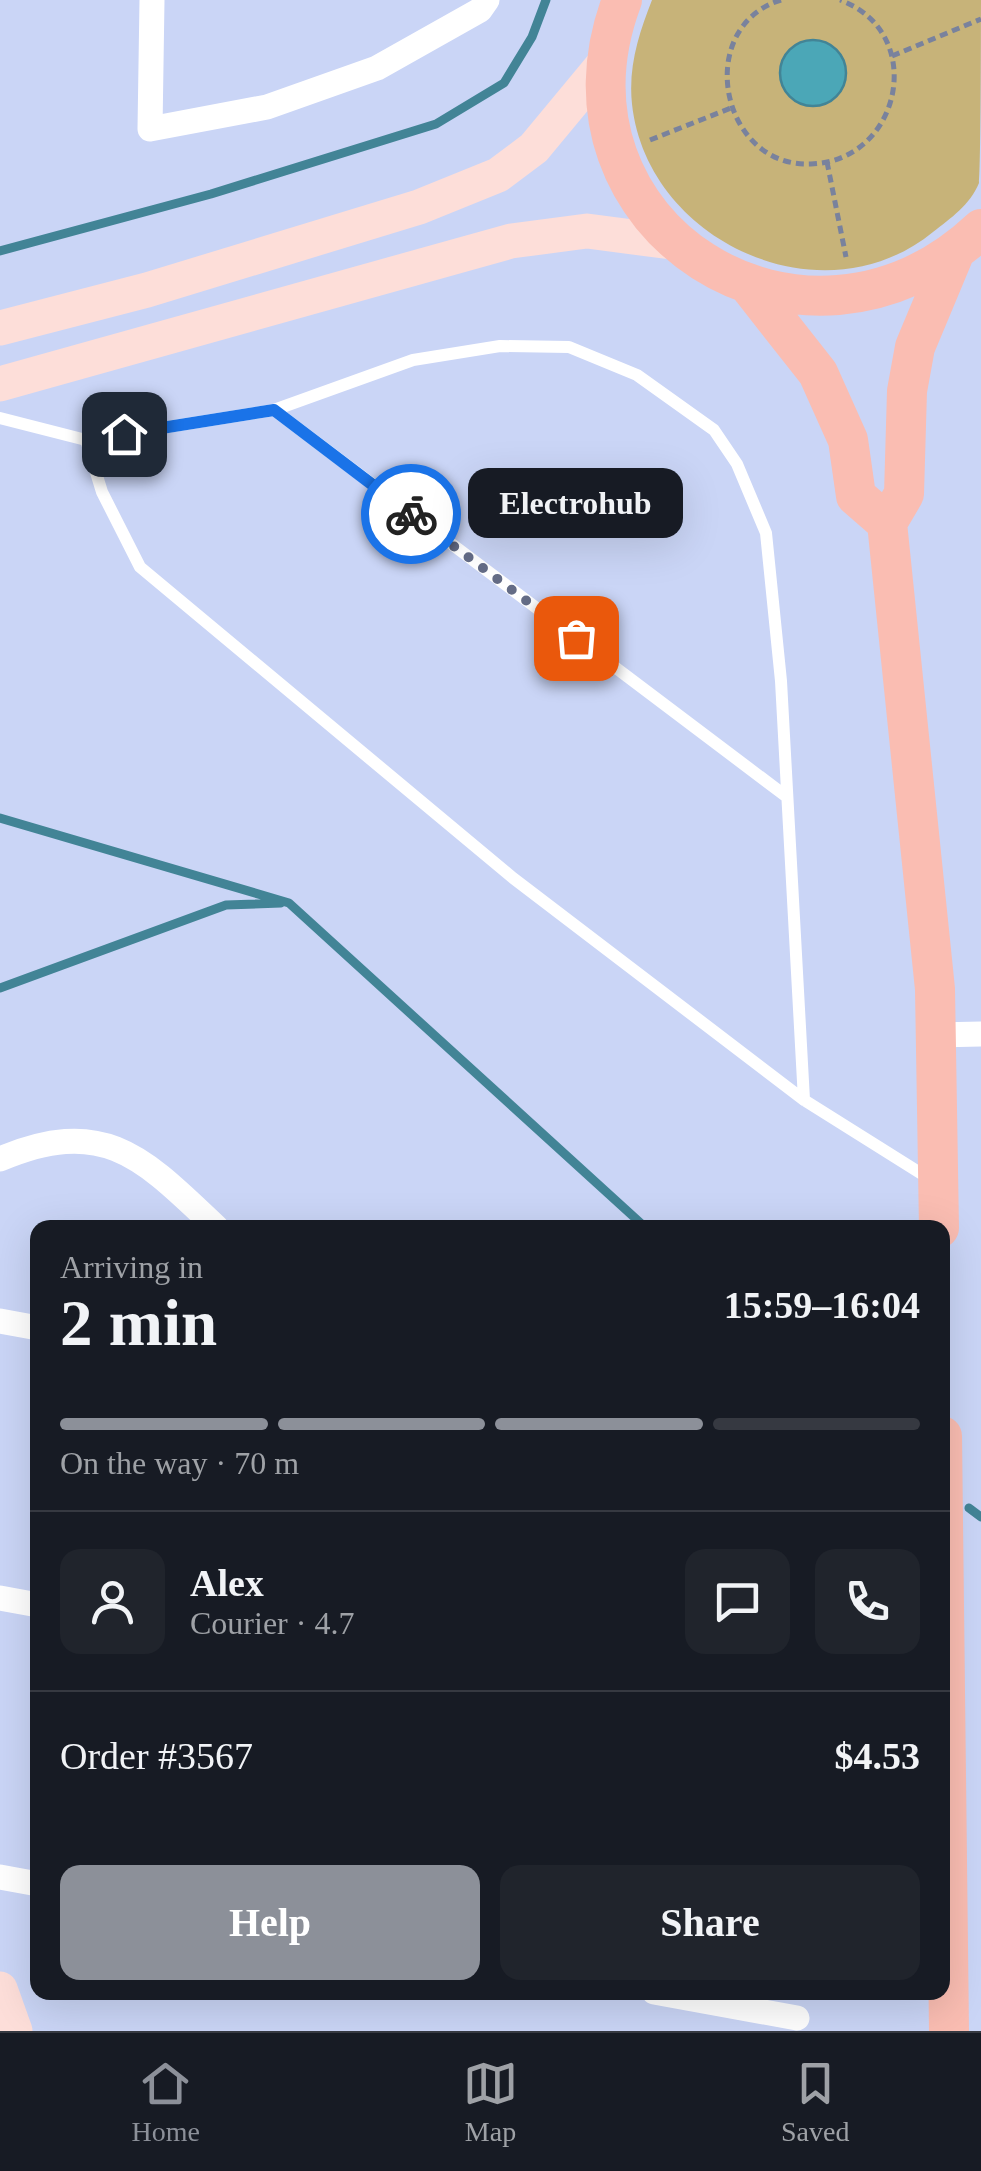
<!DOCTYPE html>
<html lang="en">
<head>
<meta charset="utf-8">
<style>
	body { margin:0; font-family:"Times New Roman",serif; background:#20242c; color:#f1f3f6; height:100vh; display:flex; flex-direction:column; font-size:38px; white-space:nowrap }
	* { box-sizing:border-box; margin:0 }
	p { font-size:32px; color:#9ea1a6 }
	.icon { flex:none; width:55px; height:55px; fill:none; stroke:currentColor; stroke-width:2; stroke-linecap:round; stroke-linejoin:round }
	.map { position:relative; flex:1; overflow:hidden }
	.sheet { position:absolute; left:30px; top:1220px; width:920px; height:780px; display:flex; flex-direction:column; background:#171b24; border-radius:20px; box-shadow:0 10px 40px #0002 }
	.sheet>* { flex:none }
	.pin { position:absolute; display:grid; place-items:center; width:85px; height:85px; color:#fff; margin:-42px; border-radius:20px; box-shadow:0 5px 15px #0006 }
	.courier { position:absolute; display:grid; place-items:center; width:100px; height:100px; margin:-50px; border:8px solid #1a73e8; border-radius:50%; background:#fff; color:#222; box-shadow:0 2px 12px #0007 }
	.bubble { position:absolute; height:70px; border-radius:20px; background:#171b24; box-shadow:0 10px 40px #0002; font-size:32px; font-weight:800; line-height:70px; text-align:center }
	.head em { font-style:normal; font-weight:800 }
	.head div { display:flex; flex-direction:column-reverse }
	.head { display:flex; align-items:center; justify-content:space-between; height:170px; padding:0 30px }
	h1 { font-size:65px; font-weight:800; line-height:75px }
	.bar { display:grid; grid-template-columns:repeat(4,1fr); gap:15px 10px; align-content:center; height:120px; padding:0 30px }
	.bar i { height:12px; border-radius:8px; background:#363941 }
	.bar .current { background:#8c9099 }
	.bar p { grid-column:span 4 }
	.line { display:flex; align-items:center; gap:25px; padding:0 30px; border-top:2px solid #363941 }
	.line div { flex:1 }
	.round { display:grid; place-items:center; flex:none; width:105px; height:105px; border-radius:20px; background:#20242c }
	.primary-button { display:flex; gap:20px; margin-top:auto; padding:20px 30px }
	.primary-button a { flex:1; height:115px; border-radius:20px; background:#8c9099; color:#fff; font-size:40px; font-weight:800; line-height:115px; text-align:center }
	.primary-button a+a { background:#20242c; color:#f1f3f6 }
	.menu { display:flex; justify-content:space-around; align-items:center; height:140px; border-top:2px solid #363941; background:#171b24; font-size:28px; color:#9ea1a6 }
	.menu a { display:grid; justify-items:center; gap:5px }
	.menu .current { color:#8c9099 }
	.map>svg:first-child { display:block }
	.green { fill:#c7b379 }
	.water { fill:#4ba7b7; stroke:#428496; stroke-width:2.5 }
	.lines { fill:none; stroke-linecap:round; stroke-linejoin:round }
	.stream { stroke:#428496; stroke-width:9 }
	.path { stroke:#79829d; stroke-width:5; stroke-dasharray:8 5; stroke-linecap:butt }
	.lane { stroke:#fff; stroke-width:12 }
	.street { stroke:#fff; stroke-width:25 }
	.secondary { stroke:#fdded9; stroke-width:35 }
	.primary { stroke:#fabdb2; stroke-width:40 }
	.done { stroke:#646c86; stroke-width:10; stroke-dasharray:0 18 }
	.route { stroke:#1a73e8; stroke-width:12 }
</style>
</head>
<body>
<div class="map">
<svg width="981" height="2031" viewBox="0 0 981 2031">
	<rect width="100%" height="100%" fill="#cad5f6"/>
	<path class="green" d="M652,0H981C981,32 981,162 979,183C970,205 951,218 933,232C823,322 647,242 632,104C628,67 639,33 652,0Z"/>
	<path class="water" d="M780 73a33 33 0 1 1 66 0a33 33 0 1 1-66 0Z"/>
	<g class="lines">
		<path class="stream" d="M0,251L211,194L436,124L504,83L532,37L546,0
			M0,818L289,903L646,1228
			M0,988L226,905L281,903
			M969,1508L981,1517"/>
		<path class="path" d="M781,0C693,27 720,168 811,164C902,161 928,32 840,0
			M892,56L981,19
			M650,140L731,108
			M827,162L846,257"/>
		<path class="lane" d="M274,410L787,797
			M0,418L86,440L274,410L413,360L500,346L569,347L637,375L714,430L737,464L766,533L781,681L804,1100
			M86,440L102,492L140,567L513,878L804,1100L933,1181"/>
		<path class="street" d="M152,0L150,129L267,107L377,68L480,10L487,0
			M936,1035L981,1034
			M0,1159C105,1115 143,1158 217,1228
			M0,1321L38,1328
			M0,1598L38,1605
			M0,1877L38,1884
			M654,1992L797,2018"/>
		<path class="secondary" d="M0,328L147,290L419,207L498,175L534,148L607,60
			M0,384L511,241L587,231L679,243
			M0,1989L15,2031"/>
		<path class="primary" d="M622,0C537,226 804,395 981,229
			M748,284L818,373L848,440L856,496L887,523
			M939,1228L935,989L887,523L904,494L907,391L915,347L953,256
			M942,1436L949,2031"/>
	</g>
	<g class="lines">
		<path class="done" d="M411,514L576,638"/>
		<path class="route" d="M124,434L274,410L411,514"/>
	</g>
</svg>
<div class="pin" style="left:576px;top:638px;background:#ea580c"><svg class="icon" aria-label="bag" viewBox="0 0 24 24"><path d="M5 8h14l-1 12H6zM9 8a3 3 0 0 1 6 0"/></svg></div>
<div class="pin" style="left:124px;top:434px;background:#1f2937"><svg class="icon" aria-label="home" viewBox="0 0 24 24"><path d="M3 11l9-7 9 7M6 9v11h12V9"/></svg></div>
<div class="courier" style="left:411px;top:514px"><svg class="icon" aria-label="bike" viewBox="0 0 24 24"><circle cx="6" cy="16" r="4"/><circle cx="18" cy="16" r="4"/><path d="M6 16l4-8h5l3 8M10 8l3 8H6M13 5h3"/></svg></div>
<div class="bubble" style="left:468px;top:468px;width:215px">Electrohub</div>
<section class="sheet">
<div class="head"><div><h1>2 min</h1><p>Arriving in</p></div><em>15:59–16:04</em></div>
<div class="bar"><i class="current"></i><i class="current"></i><i class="current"></i><i></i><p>On the way · 70 m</p></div>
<div class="line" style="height:180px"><a class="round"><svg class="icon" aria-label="person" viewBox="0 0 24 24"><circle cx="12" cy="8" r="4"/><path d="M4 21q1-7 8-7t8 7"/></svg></a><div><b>Alex</b><p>Courier · 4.7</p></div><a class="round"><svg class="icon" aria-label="chat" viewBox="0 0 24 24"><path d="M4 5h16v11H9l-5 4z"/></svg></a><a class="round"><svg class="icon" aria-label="phone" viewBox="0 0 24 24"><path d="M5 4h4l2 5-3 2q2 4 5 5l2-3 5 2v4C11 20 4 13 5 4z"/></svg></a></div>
<div class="line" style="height:130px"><div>Order #3567</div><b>$4.53</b></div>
<div class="primary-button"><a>Help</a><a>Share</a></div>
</section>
</div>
<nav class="menu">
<a class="current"><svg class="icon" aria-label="home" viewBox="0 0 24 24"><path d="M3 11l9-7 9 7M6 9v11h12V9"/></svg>Home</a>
<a><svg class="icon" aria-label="map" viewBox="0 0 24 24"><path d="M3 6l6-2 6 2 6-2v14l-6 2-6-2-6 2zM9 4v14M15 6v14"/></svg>Map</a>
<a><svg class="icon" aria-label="saved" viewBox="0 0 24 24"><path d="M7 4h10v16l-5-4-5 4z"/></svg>Saved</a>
</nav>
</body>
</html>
